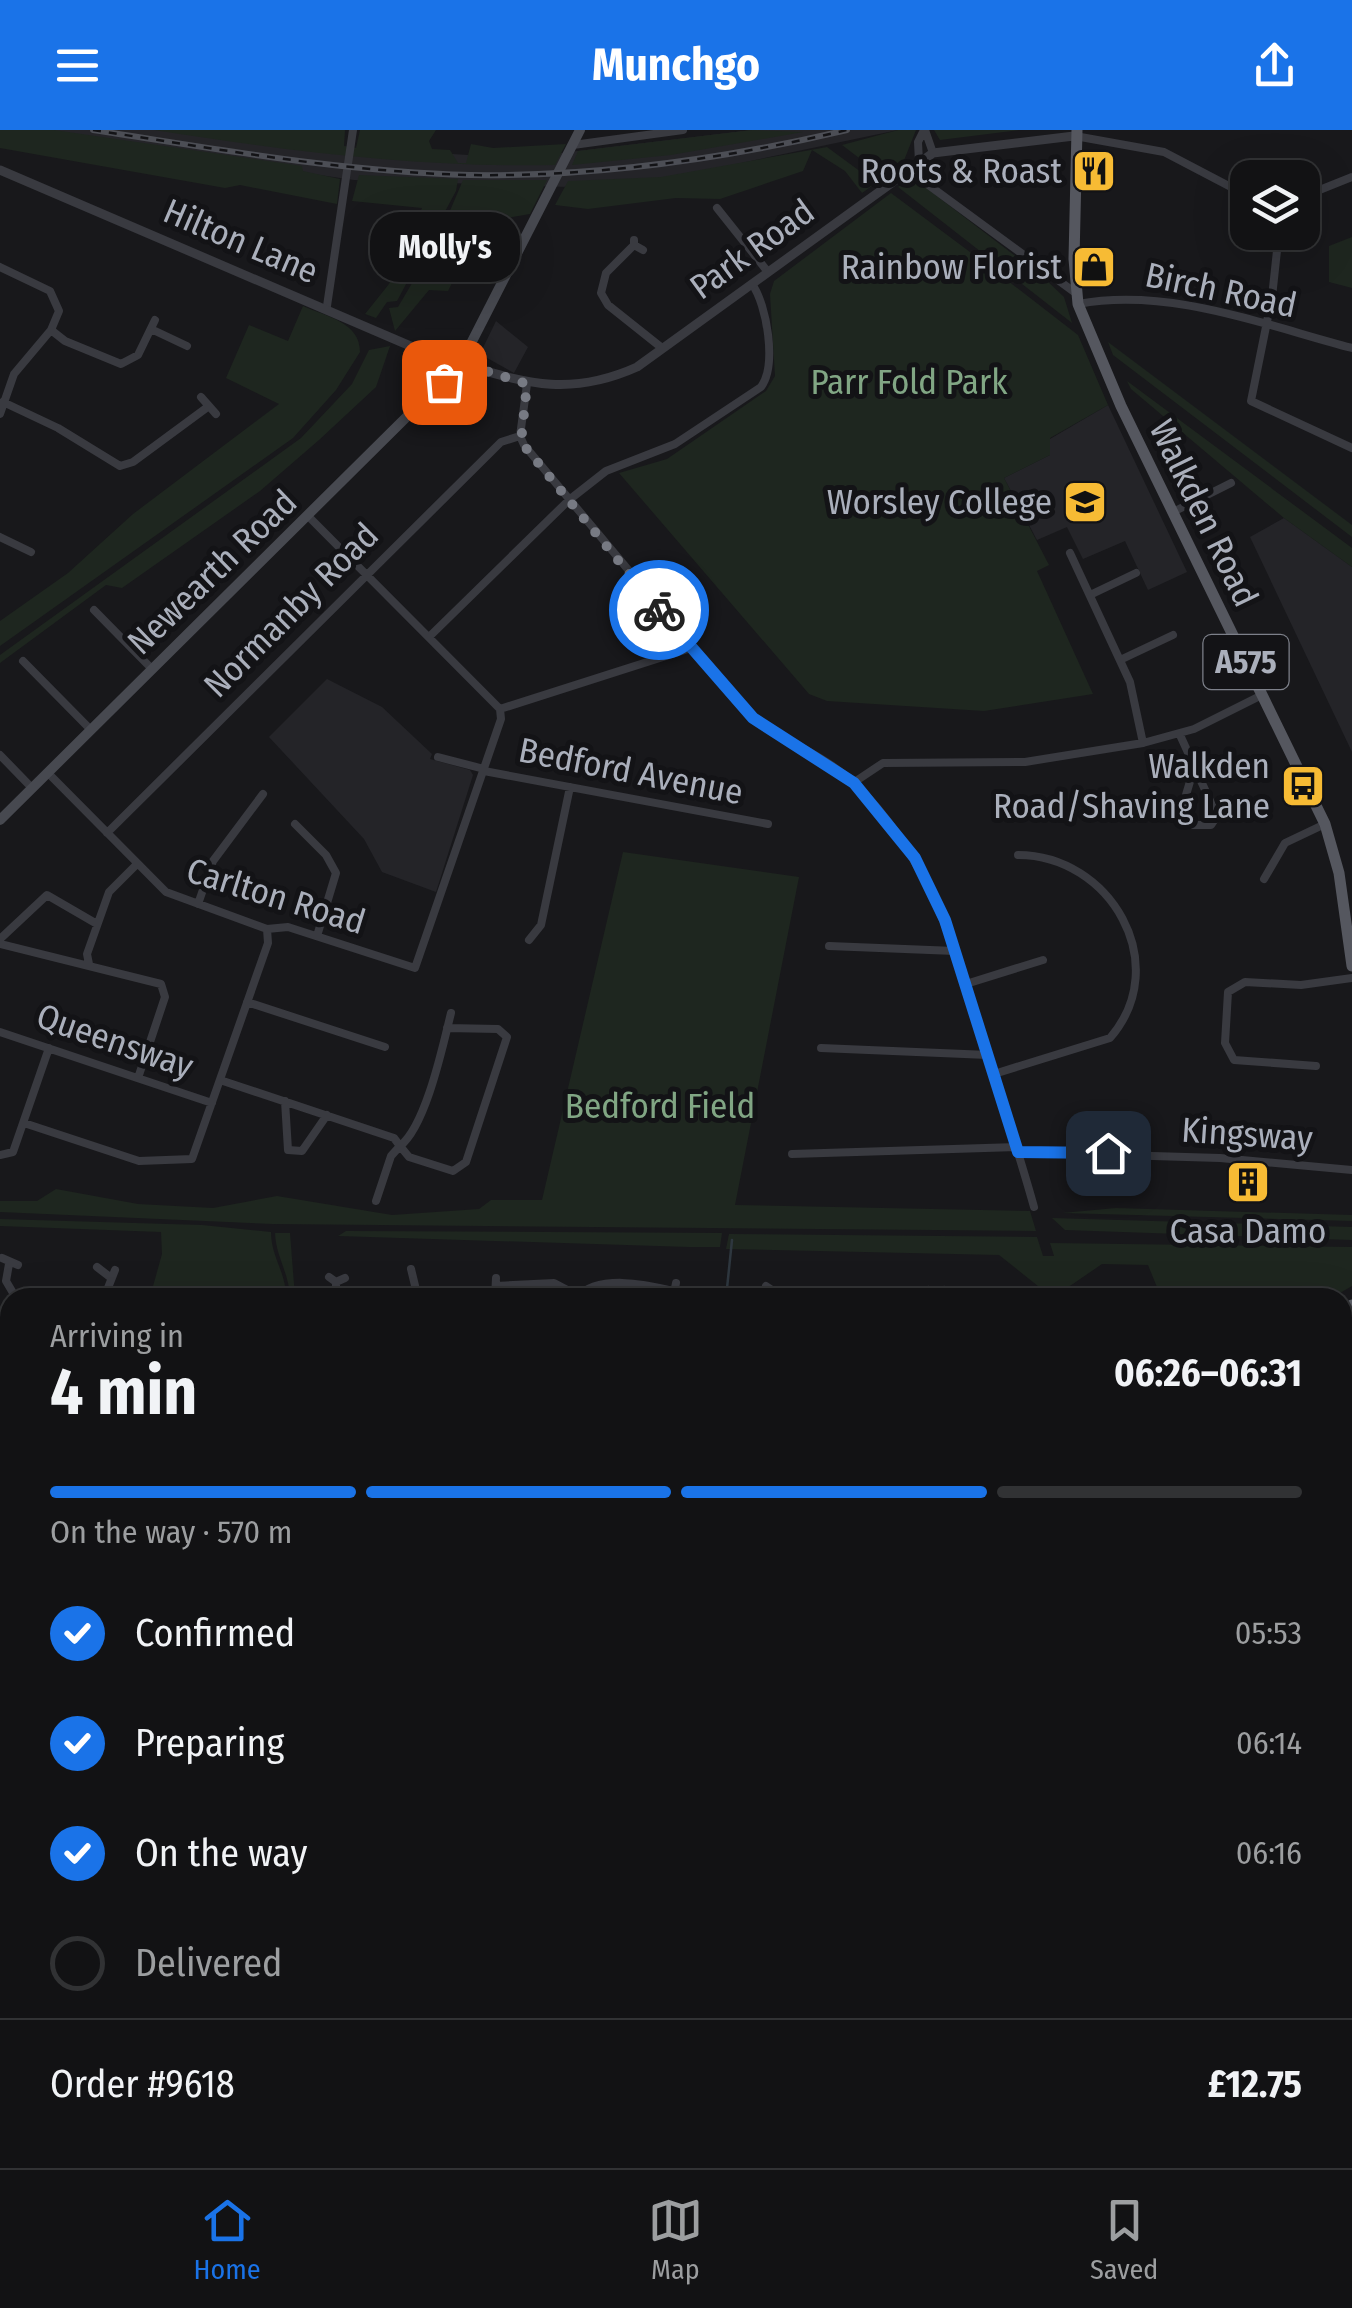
<!DOCTYPE html>
<html lang="en">
<head>
<meta charset="utf-8">
<style>
	body { margin:0; font-family:"Fira Sans Condensed",sans-serif; background:#1f2022; color:#f1f3f6; height:100vh; display:flex; flex-direction:column; font-size:38px; white-space:nowrap }
	* { box-sizing:border-box; margin:0 }
	p { font-size:32px; color:#9c9ea0 }
	.icon { flex:none; width:55px; height:55px; fill:none; stroke:currentColor; stroke-width:2; stroke-linecap:round; stroke-linejoin:round }
	.map { position:relative; flex:1; overflow:hidden }
	.sheet { position:absolute; left:0px; top:1158px; width:1352px; height:882px; display:flex; flex-direction:column; background:#121214; border-radius:30px 30px 0 0; box-shadow:0 10px 40px #0002,0 0 0 2px #313234 }
	.sheet>* { flex:none }
	.buttons { position:absolute; left:1230px; top:30px; display:grid; gap:20px }
	.buttons a { display:grid; place-items:center; width:90px; height:90px; border-radius:20px; background:#121214; box-shadow:0 10px 40px #0002,0 0 0 2px #313234; font-size:50px }
	.pin { position:absolute; display:grid; place-items:center; width:85px; height:85px; color:#fff; margin:-42px; border-radius:20px; box-shadow:0 5px 15px #0006 }
	.courier { position:absolute; display:grid; place-items:center; width:100px; height:100px; margin:-50px; border:8px solid #1a73e8; border-radius:50%; background:#fff; color:#222; box-shadow:0 2px 12px #0007 }
	.bubble { position:absolute; height:70px; border-radius:30px; background:#121214; box-shadow:0 10px 40px #0002,0 0 0 2px #313234; font-size:32px; font-weight:700; line-height:70px; text-align:center }
	.summary em { font-style:normal; font-weight:700 }
	.summary div { display:flex; flex-direction:column-reverse }
	.summary { display:flex; align-items:center; justify-content:space-between; height:170px; padding:0 50px }
	h1 { font-size:65px; font-weight:700; line-height:75px }
	.bar { display:grid; grid-template-columns:repeat(4,1fr); gap:15px 10px; align-content:center; height:120px; padding:0 50px }
	.bar i { height:12px; border-radius:8px; background:#313234 }
	.bar .current { background:#1a73e8 }
	.bar p { grid-column:span 4 }
	.line { display:flex; align-items:center; gap:25px; padding:0 50px; border-top:2px solid #313234 }
	.line div { flex:1 }
	ol { padding:0 50px; list-style:none }
	li { display:flex; align-items:center; gap:30px; height:110px }
	li p { margin-inline-start:auto }
	li .icon { padding:10px; border-radius:50%; background:#1a73e8; color:#fff; stroke-width:4 }
	li:last-child { color:#9c9ea0 }
	li i { width:55px; height:55px; border:5px solid #313234; border-radius:50% }
	header { display:flex; justify-content:space-between; align-items:center; height:130px; padding:0 50px; background:#1a73e8; color:#fff; font-size:45px; font-weight:700 }
	.tab-bar { display:flex; justify-content:space-around; align-items:center; height:140px; border-top:2px solid #313234; background:#121214; font-size:28px; color:#9c9ea0 }
	.tab-bar a { display:grid; justify-items:center; gap:5px }
	.tab-bar .current { color:#1a73e8 }
	.map>svg:first-child { display:block }
	.built { fill:#242428 }
	.green { fill:#1e261f }
	.water { fill:#2e373f }
	.lines { fill:none; stroke-linecap:round; stroke-linejoin:round }
	.stream { stroke:#2e373f; stroke-width:2.5 }
	.minor { stroke:#393a40; stroke-width:8 }
	.tertiary { stroke:#393a40; stroke-width:9 }
	.secondary { stroke:#474950; stroke-width:10 }
	.primary { stroke:#55575f; stroke-width:11 }
	.trunk { stroke:#5d6068; stroke-width:11 }
	.rail-casing { stroke:#4c4e55; stroke-width:6 }
	.rail { stroke:#131316; stroke-width:2.5; stroke-dasharray:8; stroke-linecap:butt }
	.done { stroke:#777a83; stroke-width:10; stroke-dasharray:0 18 }
	.route { stroke:#1a73e8; stroke-width:12 }
	.labels { text-anchor:middle; stroke-width:10; stroke-linejoin:round; paint-order:stroke }
	.shield { fill:#131316; stroke:#7d808a; stroke-width:2.5 }
	.shield-label { font-size:32px; font-weight:bold; fill:#aaafbb }
	.poi-label { font-size:35px; fill:#aaafbb; stroke:#131316; text-anchor:end }
	.street-label { font-size:35px; fill:#aaafbb; stroke:#131316 }
	.park-label { font-size:35px; fill:#81a684; stroke:#131316 }
</style>
</head>
<body>
<header><svg class="icon" aria-label="menu" viewBox="0 0 24 24"><path d="M4 6h16M4 12h16M4 18h16"/></svg>Munchgo<svg class="icon" aria-label="share" viewBox="0 0 24 24"><path d="M12 15V3M7 8l5-5 5 5M5 13v7h14v-7"/></svg></header>
<div class="map">
<svg width="1352" height="2038" viewBox="0 0 1352 2038">
	<rect width="100%" height="100%" fill="#18181b"/>
	<path class="built" d="M12,0H210L357,18L468,25L561,23L752,0H898L660,50L568,57L354,50Z
		M496,191L528,217L514,243L480,224Z
		M1108,275L1187,442L1148,460L1125,411L1083,429L1067,397L1037,410L1004,348L1050,325V309Z
		M1284,388L1352,437V622L1250,407Z
		M327,549L382,577L432,624L430,629L470,640L473,645L436,762L382,742L364,709L269,607Z
		M0,1352H10V1497L0,1501Z"/>
	<path class="green" d="M0,0H54L302,36L303,41L340,49L337,74L240,55L225,58L0,18Z
		M154,0H345L344,16L356,18L360,0H436L429,11L432,19L450,20L458,33H466L471,14L493,18L566,14L555,35C419,38 288,21 154,0Z
		M752,0L803,2L671,25L572,35L578,21Z
		M898,0H916L903,33L884,47L842,15Z
		M934,0H1019L940,10Z
		M827,17L876,53L862,63L845,41L812,20L803,41L720,69L676,68L588,79L555,75L568,51L661,47Z
		M359,45L458,49L456,61L397,171L387,172L376,188L365,184L389,154L422,78L352,71Z
		M912,47L1044,148L1064,167L1072,193L898,57Z
		M463,50H547L530,84L483,92L448,161L429,160L395,201L389,178L398,177L438,109Z
		M891,63L974,125L973,132L977,127L1078,205L1108,275L1050,308V325L1004,348L1049,435L1037,441L1093,564L984,581L827,571L809,564L619,343L667,329L766,261L775,246L770,164L774,151Z
		M1352,107V158L1329,152V116Z
		M303,176C327,187 360,192 360,222L336,260L293,308L0,516V491L68,443L133,384L279,274L226,248L249,195L288,211Z
		M1108,212L1352,395V407L1113,225Z
		M390,216L376,257L319,310L260,361L122,458L106,455L0,533V525L301,308L352,254L369,220Z
		M1127,251L1352,418V437L1284,388L1131,259Z
		M623,722L799,747L735,1075L1030,1081L1036,1101L273,1094L0,1082V1071H37L56,1059L138,1074L213,1078L277,1066L392,1085L479,1079L491,1070H542Z
		M1116,1078L1352,1085V1091L1062,1083Z
		M1052,1088L1352,1097V1110L1065,1100Z
		M0,1089L202,1095L271,1102C271,1127 286,1142 286,1167H150L162,1124L161,1102L0,1096Z
		M346,1101L722,1103L720,1117H689L338,1106Z
		M275,1103H290L295,1167H290C289,1143 276,1127 275,1103Z
		M729,1104L1037,1107L1043,1126H1054L1050,1113L1352,1117V1156L1333,1167H1161L1148,1135L1102,1134L1064,1160L1048,1164L999,1125L726,1119Z
		M1352,1220V1603L1342,1595V1225Z
		M0,1404L10,1415V1453L0,1463Z
		M1343,1607L1352,1614V2038H0V1880L10,1862V2030H1342Z
		M0,1649L10,1651V1701L0,1702Z"/>
	<path class="water" d="M595,2030L636,2032L650,2038H551Z"/>
	<g class="lines">
		<path class="stream" d="M726,1168L732,1110"/>
		<path class="minor" d="M925,0L933,23
			M1075,6L1164,22L1248,66
			M573,15L683,0
			M919,32L918,12L924,0
			M908,40L1077,164
			M1302,67L1352,47
			M717,78L768,142
			M1279,102L1272,167L1251,271L1352,318
			M634,110V115L643,120
			M634,115L606,143L601,163L608,175L662,218
			M0,137L50,161L59,181L51,200L14,244L0,284
			M1078,174C1170,157 1264,195 1352,218
			M327,176L353,0
			M151,199L187,216
			M51,200L65,211L121,234L138,225L155,190
			M527,254L520,306L524,315L742,576C775,610 820,621 854,653C929,725 956,820 985,916C1001,970 1019,1023 1034,1077
			M201,267L216,284
			M3,272L58,298L120,336L133,332L209,276
			M1173,382L1231,353
			M308,386L500,579
			M0,407L31,422
			M1070,423L1130,552L1143,613
			M1090,465L1136,443
			M94,480L152,539
			M429,507L569,370L606,341L675,314L761,257C777,235 767,175 752,154
			M1120,530L1173,505
			M23,531L91,600
			M1180,605L1217,686L1211,695H1191L1180,685L1194,638
			M0,625L32,658
			M438,627L484,639
			M484,641L768,694
			M48,643L166,762L267,799L288,797L415,838L501,589L500,579L691,518
			M853,653L883,633L1025,632L1143,613L1194,599L1262,565
			M295,694L326,725L336,743L317,806
			M107,703L501,312L520,306
			M1264,749L1285,713L1325,694
			M198,774L213,731L263,664
			M0,809L47,765L97,794
			M529,810L541,795L570,657
			M0,814L161,854L165,867L138,948
			M829,816L955,821
			M89,834L87,824L109,762L137,734
			M966,854L1043,830
			M247,872L385,917
			M447,898L498,899L507,907L466,1032L453,1041L409,1027L400,1016C426,996 443,915 451,883
			M0,902L212,973
			M821,918L988,925
			M1316,936L1234,930L1225,913L1228,862L1245,852L1301,855L1352,848
			M994,944L1110,908C1174,834 1110,725 1018,725
			M220,950L394,1008L400,1016L391,1026L376,1071
			M285,971L288,1020L302,1021L327,985
			M24,993L139,1031L192,1029L268,813L267,799
			M1018,1022L1220,1028L1352,1040
			M792,1024L1017,1017
			M0,1025L13,1022L49,918
			M2,1128L18,1135
			M9,1134L6,1151L16,1168
			M97,1137L110,1147
			M411,1139L418,1168
			M329,1147L336,1152L345,1148
			M336,1152V1168
			M496,1156L554,1153L577,1165
			M766,1156L778,1164
			M928,1160L932,1168L944,1160
			M104,1168L115,1140
			M495,1168L496,1148
			M576,1168C598,1144 645,1154 673,1161
			M673,1168L676,1153
			M850,1168L860,1162
			M0,1316L10,1317
			M0,1511L10,1507
			M0,1802L2,1798"/>
		<path class="tertiary" d="M0,40L436,227C512,247 559,272 637,237L933,23L1074,6"/>
		<path class="secondary" d="M0,690L461,233L580,0
			M0,1735L10,1734"/>
		<path class="primary" d="M1077,0L1074,129L1078,174L1121,276L1325,694L1339,743L1352,836"/>
		<path class="trunk" d="M1342,1181L1352,1175
			M1342,1190L1352,1185
			M1342,1201L1352,1197
			M0,1724L10,1722
			M0,1746L10,1744"/>
		<g class="rail-casing">
			<path id="rail" d="M93,0C218,19 343,42 470,45C597,47 724,29 847,0"/>
		</g>
		<use href="#rail" class="rail"/>
	</g>
	<g class="lines">
		<path class="done" d="M444,252L461,233L527,254L521,312L659,480"/>
		<path class="route" d="M659,480L753,588L854,653L915,728L945,790L1018,1022L1108,1023"/>
	</g>
	<defs>
		<g id="restaurant-square" transform="scale(2.25)"><rect x="-9" y="-9" width="18" height="18" rx="4" fill="#f7bb34" stroke="#131316"/><path d="M-5-6h1v4h1v-4h1v4h1v-4h1v5L-1.5 .5V6h-2V.5L-5-1ZM5-6V6H3V1.5H1.5Q1.5-4 5-6Z" fill="#111"/></g>
		<g id="shop-square" transform="scale(2.25)"><rect x="-9" y="-9" width="18" height="18" rx="4" fill="#f7bb34" stroke="#131316"/><path d="M-5-2.5h2.3a2.7 3.5 0 0 1 5.4 0H5L5.5 6h-11ZM-1.5-2.5h3a1.5 2.3 0 0 0-3 0Z" fill="#111"/></g>
		<g id="university-square" transform="scale(2.25)"><rect x="-9" y="-9" width="18" height="18" rx="4" fill="#f7bb34" stroke="#131316"/><path d="M0-5L7-2L0 1L-7-2ZM-4 1L0 2.5L4 1V4Q0 6-4 4Z" fill="#111"/></g>
		<g id="bus-square" transform="scale(2.25)"><rect x="-9" y="-9" width="18" height="18" rx="4" fill="#f7bb34" stroke="#131316"/><path d="M-5-6H5V4H4V6H2V4H-2V6H-4V4H-5ZM-3.5-4V0h7V-4ZM-3.5 1.2v1.5H-2V1.2ZM2 1.2v1.5H3.5V1.2Z" fill="#111"/></g>
		<g id="building-square" transform="scale(2.25)"><rect x="-9" y="-9" width="18" height="18" rx="4" fill="#f7bb34" stroke="#131316"/><path d="M-4-6H4V6H1V3H-1V6H-4ZM-2.5-4.3h1.7v1.8h-1.7ZM.8-4.3h1.7v1.8H.8ZM-2.5-1h1.7V.8h-1.7ZM.8-1h1.7V.8H.8Z" fill="#111"/></g>
	</defs>
	<g fill-rule="evenodd">
		<use href="#restaurant-square" x="1094" y="41"/>
		<use href="#shop-square" x="1094" y="137"/>
		<use href="#university-square" x="1085" y="372"/>
		<use href="#bus-square" x="1303" y="656"/>
		<use href="#building-square" x="1248" y="1052"/>
	</g>
	<g class="labels">
		<rect class="shield" x="1203.5" y="505" width="85" height="54" rx="8"/>
		<g class="shield-label">
			<text x="1246" y="543">A575</text>
		</g>
		<g class="poi-label">
			<text x="1062" y="53">Roots &amp; Roast</text>
			<text x="1062" y="149">Rainbow Florist</text>
			<text x="1052" y="384">Worsley College</text>
			<text x="1270" y="648">Walkden<tspan x="1270" dy="40">Road/Shaving Lane</tspan></text>
			<text x="1248" y="1113" text-anchor="middle">Casa Damo</text>
		</g>
		<g class="street-label">
			<text transform="translate(241 111) rotate(23)" y="12">Hilton Lane</text>
			<text transform="translate(752 119) rotate(-36)" y="12">Park Road</text>
			<text transform="translate(1221 160) rotate(12)" y="12">Birch Road</text>
			<text transform="translate(1204 383) rotate(64)" y="12">Walkden Road</text>
			<text transform="translate(212 442) rotate(-44)" y="12">Newearth Road</text>
			<text transform="translate(291 480) rotate(-45)" y="12">Normanby Road</text>
			<text transform="translate(631 641) rotate(11)" y="12">Bedford Avenue</text>
			<text transform="translate(276 766) rotate(17)" y="12">Carlton Road</text>
			<text transform="translate(115 911) rotate(19)" y="12">Queensway</text>
			<text transform="translate(1247 1004) rotate(4)" y="12">Kingsway</text>
		</g>
		<g class="park-label">
			<text x="909" y="264">Parr Fold Park</text>
			<text x="660" y="988">Bedford Field</text>
		</g>
	</g>
</svg>
<div class="buttons">
<a><svg class="icon" aria-label="layers" viewBox="0 0 24 24"><path d="M12 4l9 5-9 5-9-5zM3 14l9 5 9-5"/></svg></a>
</div>
<div class="pin" style="left:444px;top:252px;background:#ea580c"><svg class="icon" aria-label="bag" viewBox="0 0 24 24"><path d="M5 8h14l-1 12H6zM9 8a3 3 0 0 1 6 0"/></svg></div>
<div class="pin" style="left:1108px;top:1023px;background:#1f2937"><svg class="icon" aria-label="home" viewBox="0 0 24 24"><path d="M3 11l9-7 9 7M6 9v11h12V9"/></svg></div>
<div class="courier" style="left:659px;top:480px"><svg class="icon" aria-label="bike" viewBox="0 0 24 24"><circle cx="6" cy="16" r="4"/><circle cx="18" cy="16" r="4"/><path d="M6 16l4-8h5l3 8M10 8l3 8H6M13 5h3"/></svg></div>
<div class="bubble" style="left:370px;top:82px;width:150px">Molly's</div>
<section class="sheet">
<div class="summary"><div><h1>4 min</h1><p>Arriving in</p></div><em>06:26–06:31</em></div>
<div class="bar"><i class="current"></i><i class="current"></i><i class="current"></i><i></i><p>On the way · 570 m</p></div>
<ol>
<li><svg class="icon" aria-label="check" viewBox="0 0 24 24"><path d="M5 12l5 5 9-10"/></svg>Confirmed<p>05:53</p></li>
<li><svg class="icon" aria-label="check" viewBox="0 0 24 24"><path d="M5 12l5 5 9-10"/></svg>Preparing<p>06:14</p></li>
<li><svg class="icon" aria-label="check" viewBox="0 0 24 24"><path d="M5 12l5 5 9-10"/></svg>On the way<p>06:16</p></li>
<li><i></i>Delivered</li>
</ol>
<div class="line" style="height:130px"><div>Order #9618</div><b>£12.75</b></div>
</section>
</div>
<nav class="tab-bar">
<a class="current"><svg class="icon" aria-label="home" viewBox="0 0 24 24"><path d="M3 11l9-7 9 7M6 9v11h12V9"/></svg>Home</a>
<a><svg class="icon" aria-label="map" viewBox="0 0 24 24"><path d="M3 6l6-2 6 2 6-2v14l-6 2-6-2-6 2zM9 4v14M15 6v14"/></svg>Map</a>
<a><svg class="icon" aria-label="saved" viewBox="0 0 24 24"><path d="M7 4h10v16l-5-4-5 4z"/></svg>Saved</a>
</nav>
</body>
</html>
